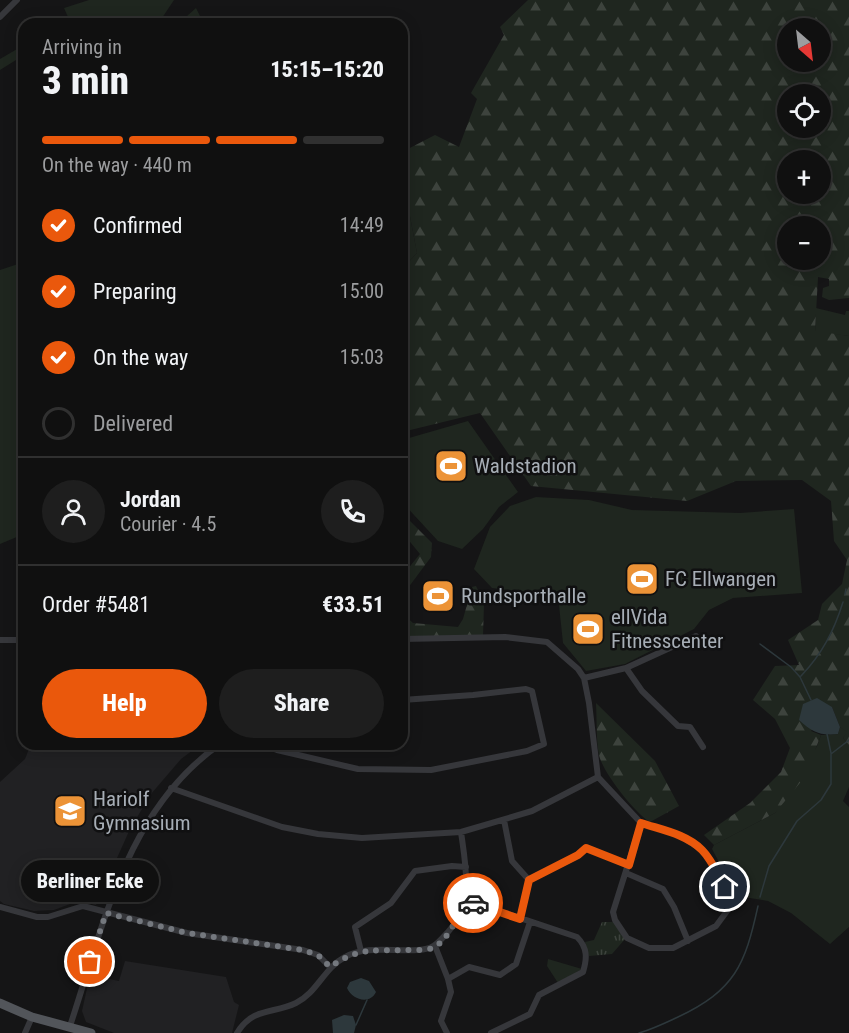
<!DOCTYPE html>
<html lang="en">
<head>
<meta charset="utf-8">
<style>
	body { margin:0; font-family:"Roboto Condensed",sans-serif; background:#1e1e1e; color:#f1f3f6; height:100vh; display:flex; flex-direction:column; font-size:22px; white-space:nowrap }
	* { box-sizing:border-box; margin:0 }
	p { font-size:20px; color:#9c9d9f }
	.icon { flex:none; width:33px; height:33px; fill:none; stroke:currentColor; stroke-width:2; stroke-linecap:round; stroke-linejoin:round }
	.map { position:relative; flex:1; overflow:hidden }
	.sheet { position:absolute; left:18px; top:18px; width:390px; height:732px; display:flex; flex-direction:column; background:#101010; border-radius:18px; box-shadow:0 3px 15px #0003,0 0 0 2px #303030 }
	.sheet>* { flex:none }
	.needle { width:39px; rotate:152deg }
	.buttons { position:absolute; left:777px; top:18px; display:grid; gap:12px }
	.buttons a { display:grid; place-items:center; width:54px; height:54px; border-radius:50%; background:#101010; box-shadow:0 3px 15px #0003,0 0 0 2px #303030; font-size:30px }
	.pin { position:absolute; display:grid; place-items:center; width:51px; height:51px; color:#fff; margin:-26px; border:3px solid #fff; border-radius:50%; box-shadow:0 2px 6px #0007 }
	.courier { position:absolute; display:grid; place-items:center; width:60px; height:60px; margin:-30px; border:4px solid #ea580c; border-radius:50%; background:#fff; color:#222; box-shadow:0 2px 8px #0007 }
	.bubble { position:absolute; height:42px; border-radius:21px; background:#101010; box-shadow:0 3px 15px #0003,0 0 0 2px #303030; font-size:20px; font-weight:800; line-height:42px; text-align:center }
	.overview em { font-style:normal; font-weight:800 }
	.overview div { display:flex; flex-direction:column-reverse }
	.overview { display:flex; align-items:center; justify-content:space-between; height:102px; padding:0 24px }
	h1 { font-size:39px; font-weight:800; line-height:45px }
	.bar { display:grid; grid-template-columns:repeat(4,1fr); gap:9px 6px; align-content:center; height:72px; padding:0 24px }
	.bar i { height:8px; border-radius:4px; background:#303030 }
	.bar .current { background:#ea580c }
	.bar p { grid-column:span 4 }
	.line { display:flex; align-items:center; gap:15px; padding:0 24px; border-top:2px solid #303030 }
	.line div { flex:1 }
	.round { display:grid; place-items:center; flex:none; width:63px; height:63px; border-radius:32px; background:#1e1e1e }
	ol { padding:0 24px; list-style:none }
	li { display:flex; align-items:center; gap:18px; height:66px }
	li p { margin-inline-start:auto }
	li .icon { padding:6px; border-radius:50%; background:#ea580c; color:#fff; stroke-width:4 }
	li:last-child { color:#9c9d9f }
	li i { width:33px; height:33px; border:3px solid #303030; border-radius:50% }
	.primary-button { display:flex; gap:12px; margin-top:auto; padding:12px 24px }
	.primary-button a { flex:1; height:69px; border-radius:36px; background:#ea580c; color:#fff; font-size:24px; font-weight:800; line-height:69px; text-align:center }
	.primary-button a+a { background:#1e1e1e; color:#f1f3f6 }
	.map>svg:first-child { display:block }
	.built { fill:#212123 }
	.green { fill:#1f261f }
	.forest { fill:url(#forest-firs); fill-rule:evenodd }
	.park { fill:url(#park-tufts) }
	.water { fill:#2d383c }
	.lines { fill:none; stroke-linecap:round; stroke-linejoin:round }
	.stream { stroke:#2d383c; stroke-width:1.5 }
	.minor { stroke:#36373b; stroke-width:6 }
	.primary { stroke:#52555a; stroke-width:9 }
	.done { stroke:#74787e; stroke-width:6; stroke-dasharray:0 10.8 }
	.route { stroke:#ea580c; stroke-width:8 }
	.labels { text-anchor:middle; stroke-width:5; stroke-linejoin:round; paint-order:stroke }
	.poi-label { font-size:21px; fill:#a7aeb6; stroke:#101011; text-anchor:start }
</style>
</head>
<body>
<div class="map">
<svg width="849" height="1033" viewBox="0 0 849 1033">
	<defs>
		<pattern id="forest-firs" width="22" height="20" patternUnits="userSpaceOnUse" patternTransform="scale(1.5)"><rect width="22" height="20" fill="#1f261f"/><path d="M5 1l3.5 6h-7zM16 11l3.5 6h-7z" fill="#3d433d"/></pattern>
		<pattern id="park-tufts" width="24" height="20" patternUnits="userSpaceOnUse" patternTransform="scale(1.5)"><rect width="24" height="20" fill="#1f261f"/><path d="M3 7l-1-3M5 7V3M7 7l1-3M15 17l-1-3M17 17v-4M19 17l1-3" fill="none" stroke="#3d433d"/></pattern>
	</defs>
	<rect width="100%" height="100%" fill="#151516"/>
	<path class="built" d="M31,744H201L181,759L151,794L130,829L96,905L83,902L70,904L54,910L34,911L4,904L0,901V782L25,759Z
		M125,961L226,977L234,1002L239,1005L232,1033H114L86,1022L82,1011L90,975L119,981Z"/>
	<path class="green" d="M89,0H174L158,24H71L64,8Z
		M196,8L204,24H178Z
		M24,45V55L0,70V59Z
		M402,174L417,253L402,269Z
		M24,262V534L0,544V270Z
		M816,308L845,315L846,311H849V336L815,332Z
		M468,421L518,492L499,507L483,529L462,549L438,541L402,502V440Z
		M536,497L589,500L632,510L740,513L794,509L802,593L733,598L709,610L694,629L625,664L586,671L563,643L558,596L492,588L474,569L490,527L510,506Z
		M840,727L848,732L843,738L849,745V787L843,801L849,807V927L830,944L791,913L768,901L737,896L712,849L714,845L775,813L817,746L821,735L838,734Z
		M548,959L582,969L558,983L547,966Z"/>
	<path class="forest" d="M528,0H849V298L829,300L822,297L823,288L829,286V279L818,277L815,331L849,336V745L843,738L847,732L840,727L832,707L811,731L821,735L804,778L775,813L714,845L704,835L750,803L781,772L790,748L775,719L753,700L775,666L799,665L788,640L818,620L822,604L842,584L847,560L834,541L831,501L802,480L736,481L687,501L531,486L480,413L402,432V269L417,253L402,174V152L435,135L459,147L477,99L471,93L504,35L500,27ZM788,28H820V62H788ZM788,94H820V128H788ZM788,160H820V194H788ZM788,226H820V260H788Z
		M402,513L432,543L431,557L402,596V576L420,554L402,532Z
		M476,586L484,603L483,636L402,637V606L404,615L413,623L458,627L463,619L472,587Z
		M596,703L655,761L679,806L650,822C635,813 603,773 599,755C596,739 597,720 596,703Z"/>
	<path class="park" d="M602,922H614L625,939L612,954L589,956L585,942L594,940Z"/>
	<path class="water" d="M817,698L832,707L840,727L838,734C820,736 812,732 799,720L803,704Z
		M361,978L369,981L376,992C370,1005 352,1000 347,988L350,982Z
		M344,1015L353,1016L356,1025L354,1033H333L332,1020Z"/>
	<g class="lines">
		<path class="stream" d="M845,594L846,589
			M760,644L791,667L800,677L811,700
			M801,676C822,654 834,631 843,602
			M827,734L831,753
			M760,897L769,866L797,821L821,800L831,784V754L849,740
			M356,1025L367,1000
			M639,1033C653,1029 665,1023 678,1017C735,990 745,965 758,906"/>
		<path class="minor" d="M0,17L17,0
			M402,639L505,637L547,642L578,669L584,678L589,703L598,777L641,823L679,835L704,851L731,897L730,907L716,926L673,948H649L627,938L615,920L613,912L641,823
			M0,640H24
			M626,668L642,691L678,726L690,727L703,747
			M584,678L626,668L696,636
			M263,744L277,750L358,769L431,770L527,751L544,744L532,691L526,689L473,695L402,700
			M171,788L282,827L318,834L362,838L461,832L532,811L598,777
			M504,820L512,861L529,880L578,856L586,848L629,865
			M626,873L663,889L674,907L688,941
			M466,900L577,937C588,948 587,959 583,972L539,995L530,1014L491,1033
			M0,907L37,917H48L83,906L187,933L303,950L318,955L330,967
			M520,919L529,880
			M435,946L448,979L451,992L441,1021L447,1033
			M361,951L355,927L391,903L415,871L452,866L466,867
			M448,979L469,967L500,975L516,964L530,922
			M70,1026C104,924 126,810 220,744
			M25,1033L32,1017
			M237,1033C253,1007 273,1014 296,1003C317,993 324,968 345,957C366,945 395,952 418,950C434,949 437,944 448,932C474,903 466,868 461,832"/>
		<path class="primary" d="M0,1003L32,1017L91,1033"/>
	</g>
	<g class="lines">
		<path class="done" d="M90,962L106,913L187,933L303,950L318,955L330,967C359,947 373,951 406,950C415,950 427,951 435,947C448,939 460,914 466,900L473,903"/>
		<path class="route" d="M473,903L520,919L529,880L578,855L586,848L629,865L641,823C662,830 686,834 702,850C712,860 718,875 725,887"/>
	</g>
	<defs>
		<g id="stadium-square" transform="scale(1.725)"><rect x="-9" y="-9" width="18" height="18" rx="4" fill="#ec9337" stroke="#101011"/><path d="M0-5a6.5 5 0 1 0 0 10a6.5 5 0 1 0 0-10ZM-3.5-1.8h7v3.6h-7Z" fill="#fff"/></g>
		<g id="school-square" transform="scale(1.725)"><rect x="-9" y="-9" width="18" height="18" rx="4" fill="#ec9337" stroke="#101011"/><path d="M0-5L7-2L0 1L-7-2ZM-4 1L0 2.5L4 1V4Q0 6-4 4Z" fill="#fff"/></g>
	</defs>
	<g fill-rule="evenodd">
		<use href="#stadium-square" x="451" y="466"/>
		<use href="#stadium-square" x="642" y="579"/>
		<use href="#stadium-square" x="438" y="596"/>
		<use href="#stadium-square" x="588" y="629"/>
		<use href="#school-square" x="70" y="811"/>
	</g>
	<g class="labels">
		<g class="poi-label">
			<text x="474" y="473">Waldstadion</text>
			<text x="665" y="586">FC Ellwangen</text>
			<text x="461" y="603">Rundsporthalle</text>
			<text x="611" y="624">ellVida<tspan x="611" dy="24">Fitnesscenter</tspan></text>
			<text x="93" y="806">Hariolf<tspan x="93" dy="24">Gymnasium</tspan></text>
		</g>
	</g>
</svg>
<div class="buttons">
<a><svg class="needle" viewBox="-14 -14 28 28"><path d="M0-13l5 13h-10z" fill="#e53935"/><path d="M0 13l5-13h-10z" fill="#9c9d9f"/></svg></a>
<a><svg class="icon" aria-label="locate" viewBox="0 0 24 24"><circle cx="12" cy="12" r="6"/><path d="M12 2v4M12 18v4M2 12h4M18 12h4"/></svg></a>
<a>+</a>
<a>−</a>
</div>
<div class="pin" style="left:90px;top:962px;background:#ea580c"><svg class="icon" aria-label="bag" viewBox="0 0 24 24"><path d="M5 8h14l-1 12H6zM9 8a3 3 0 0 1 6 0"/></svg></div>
<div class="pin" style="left:725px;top:887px;background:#1f2937"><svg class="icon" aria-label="home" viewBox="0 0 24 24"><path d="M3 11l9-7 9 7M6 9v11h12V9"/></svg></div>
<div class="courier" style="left:473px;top:903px"><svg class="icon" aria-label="car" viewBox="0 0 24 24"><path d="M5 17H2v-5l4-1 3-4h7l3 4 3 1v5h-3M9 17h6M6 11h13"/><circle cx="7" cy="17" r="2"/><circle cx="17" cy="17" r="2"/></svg></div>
<div class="bubble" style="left:21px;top:860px;width:138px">Berliner Ecke</div>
<section class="sheet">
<div class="overview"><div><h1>3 min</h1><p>Arriving in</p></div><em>15:15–15:20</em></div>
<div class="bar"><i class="current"></i><i class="current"></i><i class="current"></i><i></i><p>On the way · 440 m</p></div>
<ol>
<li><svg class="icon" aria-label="check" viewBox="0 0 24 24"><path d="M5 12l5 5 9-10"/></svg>Confirmed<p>14:49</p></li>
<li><svg class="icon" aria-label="check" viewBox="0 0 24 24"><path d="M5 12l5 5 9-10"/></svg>Preparing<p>15:00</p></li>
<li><svg class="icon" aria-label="check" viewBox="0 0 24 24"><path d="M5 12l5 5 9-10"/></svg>On the way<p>15:03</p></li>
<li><i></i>Delivered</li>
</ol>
<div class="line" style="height:108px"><a class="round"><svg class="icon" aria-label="person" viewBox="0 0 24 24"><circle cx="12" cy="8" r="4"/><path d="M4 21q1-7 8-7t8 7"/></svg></a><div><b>Jordan</b><p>Courier · 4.5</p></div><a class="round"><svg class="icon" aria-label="phone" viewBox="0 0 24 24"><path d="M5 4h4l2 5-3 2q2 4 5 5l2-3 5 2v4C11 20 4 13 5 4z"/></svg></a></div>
<div class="line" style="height:78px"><div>Order #5481</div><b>€33.51</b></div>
<div class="primary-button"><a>Help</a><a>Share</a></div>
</section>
</div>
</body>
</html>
